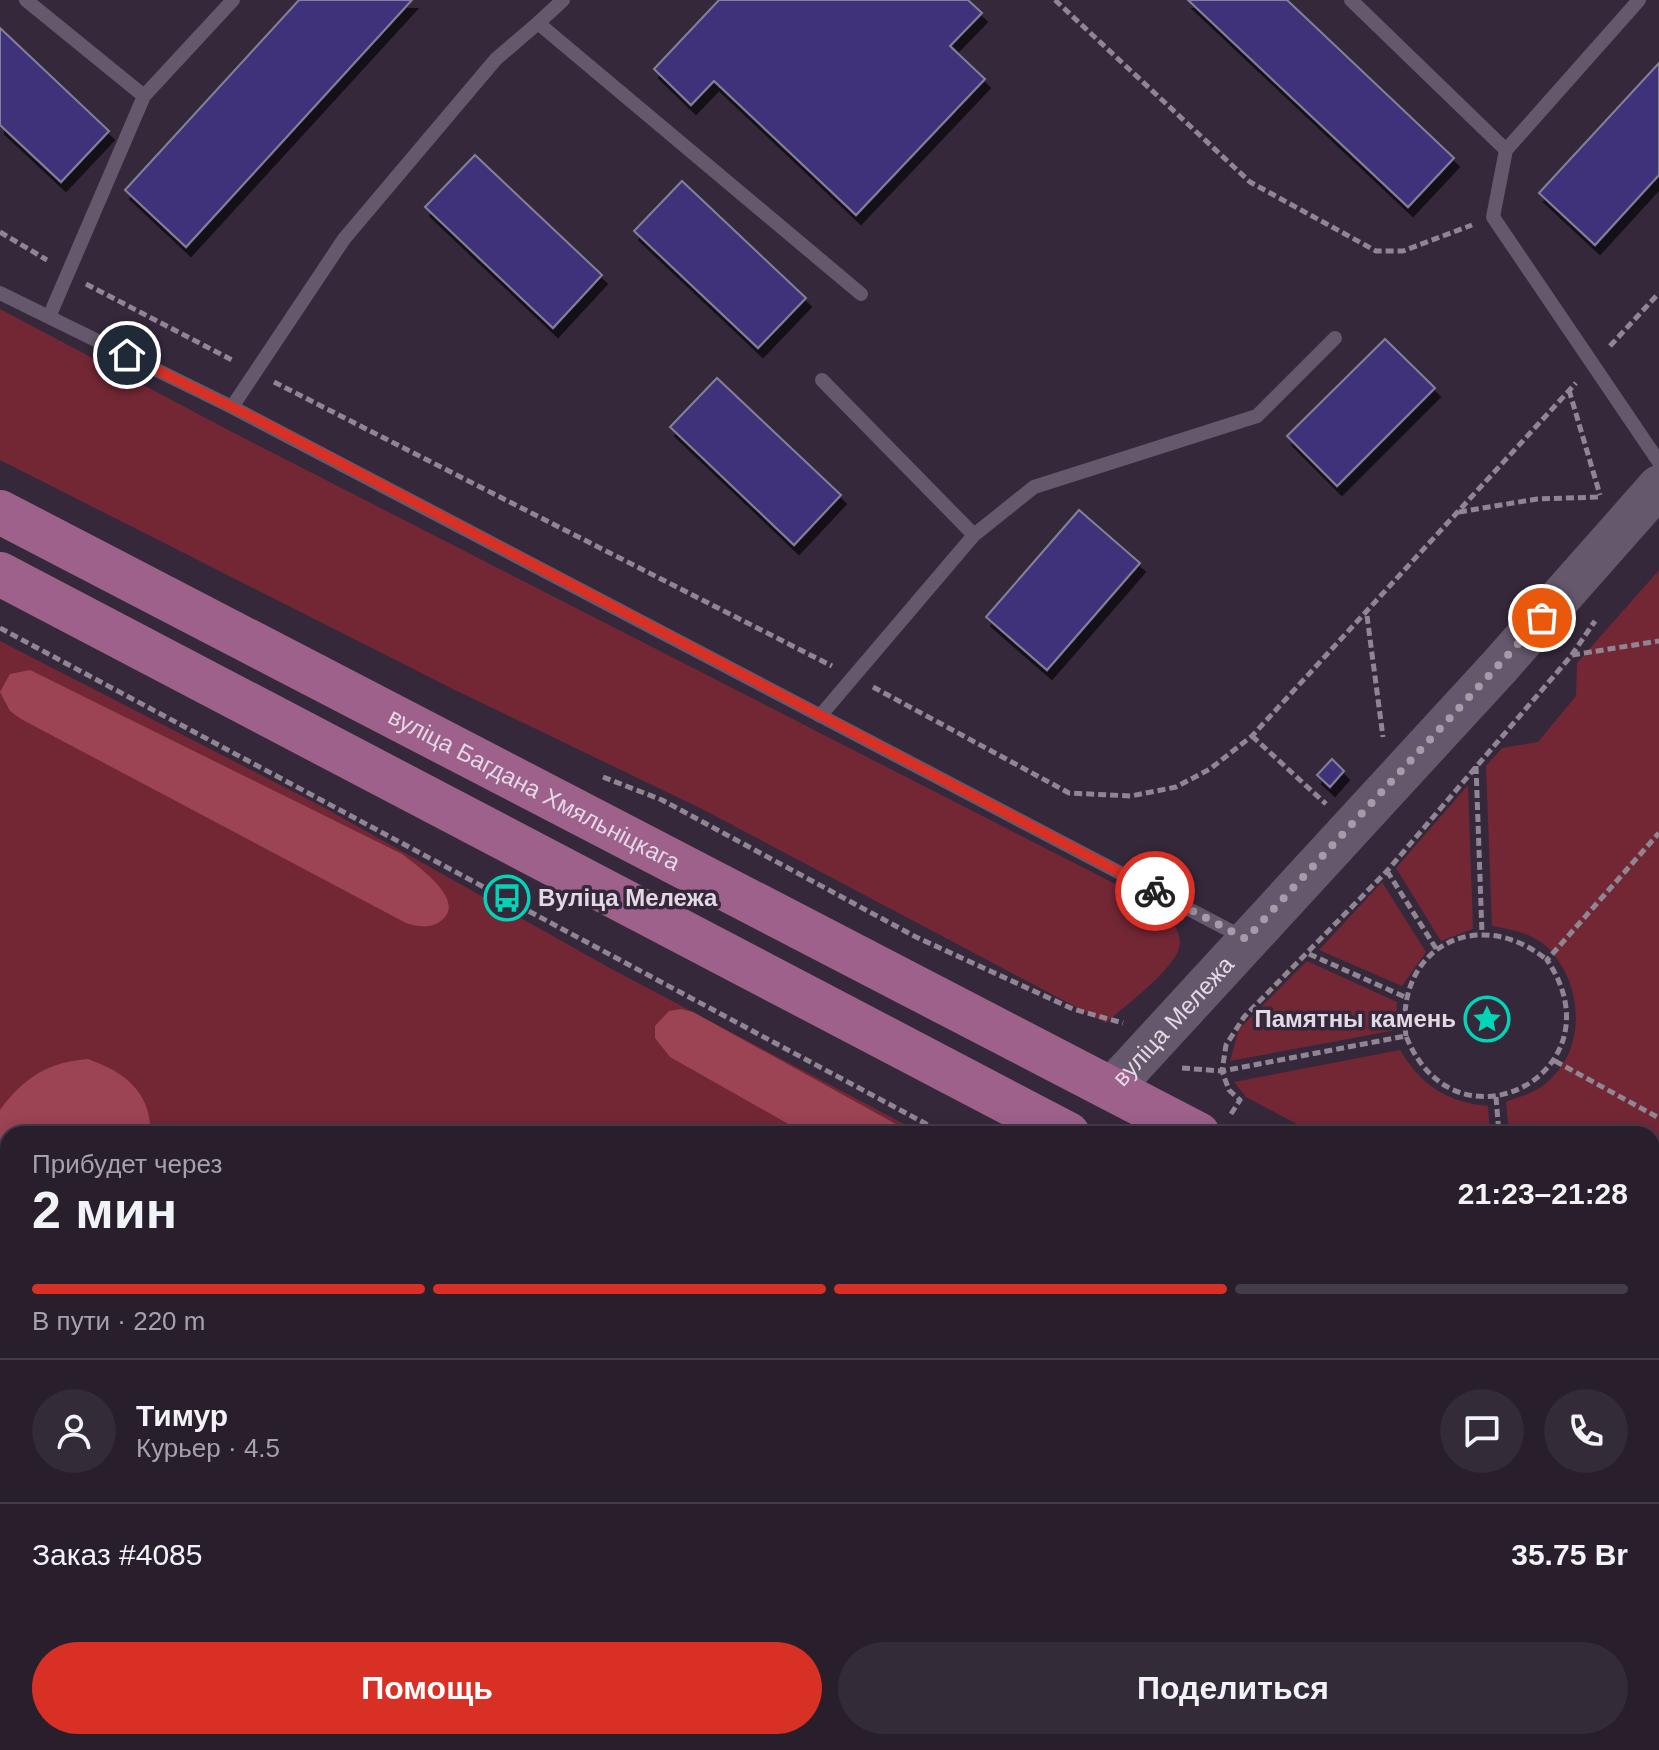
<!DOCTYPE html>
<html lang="ru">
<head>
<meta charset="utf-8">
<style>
	body { margin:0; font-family:Arial,sans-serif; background:#342b38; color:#f1f3f6; height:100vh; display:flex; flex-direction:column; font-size:30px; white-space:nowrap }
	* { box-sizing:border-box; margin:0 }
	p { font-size:26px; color:#a5a2a9 }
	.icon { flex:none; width:44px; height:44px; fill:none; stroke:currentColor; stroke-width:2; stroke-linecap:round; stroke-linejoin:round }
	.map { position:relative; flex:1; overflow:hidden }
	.details { position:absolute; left:0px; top:1126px; width:1660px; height:624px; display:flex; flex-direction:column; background:#281e2c; border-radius:24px 24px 0 0; box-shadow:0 4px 20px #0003,0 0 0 2px #443c48 }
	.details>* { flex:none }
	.pin { position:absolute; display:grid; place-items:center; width:68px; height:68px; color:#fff; margin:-34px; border:4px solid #fff; border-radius:50%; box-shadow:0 2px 8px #0007 }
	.courier { position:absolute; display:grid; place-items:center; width:80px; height:80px; margin:-40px; border:6px solid #d93025; border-radius:50%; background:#fff; color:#222; box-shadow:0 2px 10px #0007 }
	.headline em { font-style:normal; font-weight:700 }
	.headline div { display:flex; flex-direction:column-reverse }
	.headline { display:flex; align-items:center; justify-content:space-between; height:136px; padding:0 32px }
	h1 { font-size:52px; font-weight:700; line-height:60px }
	.bar { display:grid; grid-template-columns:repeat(4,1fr); gap:12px 8px; align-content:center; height:96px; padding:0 32px }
	.bar i { height:10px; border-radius:6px; background:#443c48 }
	.bar .selected { background:#d93025 }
	.bar p { grid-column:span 4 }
	.line { display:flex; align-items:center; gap:20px; padding:0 32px; border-top:2px solid #443c48 }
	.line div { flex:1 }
	.round { display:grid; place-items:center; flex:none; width:84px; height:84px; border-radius:42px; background:#342b38 }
	.primary-button { display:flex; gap:16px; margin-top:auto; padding:16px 32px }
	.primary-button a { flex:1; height:92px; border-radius:48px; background:#d93025; color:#fff; font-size:32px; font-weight:700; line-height:92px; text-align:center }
	.primary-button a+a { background:#342b38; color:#f1f3f6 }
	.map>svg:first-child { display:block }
	.green { fill:#732735 }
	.forest { fill:#9c4453 }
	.building { fill:#41327a; stroke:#838199; stroke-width:2; filter:url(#shadow) }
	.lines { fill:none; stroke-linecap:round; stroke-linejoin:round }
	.path { stroke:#8f8593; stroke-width:5; stroke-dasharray:8 4; stroke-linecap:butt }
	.service { stroke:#66586c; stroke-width:14 }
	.secondary { stroke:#66586c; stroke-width:42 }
	.primary { stroke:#9e618b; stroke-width:44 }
	.done { stroke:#a59ba9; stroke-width:8; stroke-dasharray:0 14.4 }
	.route { stroke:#d93025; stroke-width:10 }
	.labels { text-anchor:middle; stroke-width:7; stroke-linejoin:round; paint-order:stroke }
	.street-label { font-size:24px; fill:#e2d9e5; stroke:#35283a }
	.poi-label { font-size:24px; font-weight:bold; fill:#e2d9e5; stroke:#35283a; text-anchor:start }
</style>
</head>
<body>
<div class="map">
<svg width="1659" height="1750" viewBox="0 0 1659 1750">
	<defs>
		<filter id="shadow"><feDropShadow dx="5" dy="9" stdDeviation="0" flood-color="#0009"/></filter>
	</defs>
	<rect width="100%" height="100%" fill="#35283a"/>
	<path class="green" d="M0,309L234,433L1164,909C1171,918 1180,931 1180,943C1179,967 1124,1006 1106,1023L704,810L453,689L0,460Z
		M1659,570V1313L1652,1310V1134H1509L1506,1102C1519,1097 1534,1093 1545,1084C1587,1051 1584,986 1549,949C1534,934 1512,929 1492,926L1486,766L1502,748L1538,742L1576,696L1577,663Z
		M0,641L323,807L608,967L923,1134H8V1742H1652V1514L1659,1517V1750H0Z
		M1468,785L1473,929L1441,941L1396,868Z
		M1382,882L1426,952L1402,986L1319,950Z
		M1307,961L1397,1002L1396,1030L1230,1061L1239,1029Z
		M1400,1050C1421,1085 1446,1102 1488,1106L1490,1134H1316L1246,1097L1234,1082Z"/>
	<path class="forest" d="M30,670L402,854C416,865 467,900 442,920C432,929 418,927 406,923L21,719L10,711L0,692L10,674Z
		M681,1009L693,1012L914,1134H806L670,1057L655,1038V1026L669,1011Z
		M88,1059C126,1073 150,1091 151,1134H8V1252L0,1250V1110C24,1077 49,1062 88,1059Z
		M0,1343L8,1348V1520L0,1522Z
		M1652,1733L1659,1737V1750H1606L1613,1742H1652Z
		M749,1742H1089V1750H742Z
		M1179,1742H1429L1428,1750H1184Z"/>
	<path class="building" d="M299,0H412L186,247L125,190Z
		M719,0H968L982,13L950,46L985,79L856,215L714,81L691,105L654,69Z
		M1188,0H1287L1454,158L1408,207Z
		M0,28L109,131L61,182L0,125Z
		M1659,63V175L1595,245L1539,193Z
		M475,155L602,275L553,328L425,207Z
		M682,181L806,298L758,348L634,231Z
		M1385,339L1435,388L1337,486L1287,436Z
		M717,378L841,495L794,545L670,427Z
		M1079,510L1140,563L1047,670L986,617Z
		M1332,759L1344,771L1330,787L1317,775Z"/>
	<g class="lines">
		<path class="path" d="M1055,0L1250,182L1376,251H1403L1472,225
			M0,232L47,260
			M86,284L234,361
			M1610,346L1659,293
			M274,382L832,666
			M1569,390L1600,495
			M1459,512L1537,499L1600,497
			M1367,616L1383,737
			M0,628L945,1134
			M1572,655L1659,641
			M873,687L1069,793L1131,796L1176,787L1210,769L1252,736L1576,383
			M1252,736L1326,804
			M1476,766L1482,934
			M603,777L662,800L916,937L1073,1009L1123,1023
			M1387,871L1437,950
			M1309,954L1405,997
			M1406,1036C1394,947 1479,904 1547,960
			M1555,1061L1659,1118
			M1182,1068L1222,1071L1226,1045L1244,1017L1387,871L1571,656L1595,621
			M1496,1097L1499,1134
			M1231,1114L1240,1100L1229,1090L1222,1071L1406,1036C1456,1161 1623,1071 1547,960L1659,833
			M0,1305L8,1314
			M1652,1504L1659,1507
			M119,1742L120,1750
			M1142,1742L1144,1750
			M695,1750L704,1742"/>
		<path class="service" d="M26,0L144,96
			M1351,0L1506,150L1493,217L1659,462
			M538,23L563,0
			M1506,150L1639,0
			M0,293L232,407L1246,939
			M49,317L144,96L233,0
			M232,407L344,239L496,59L538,23L861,294
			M974,535L1034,487L1257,416L1335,338
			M820,716L974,535L822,380"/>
		<path class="secondary" id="s1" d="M1111,1089L1500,666L1659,486"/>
		<g class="primary">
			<path id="s2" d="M0,512L1198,1134"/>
			<path d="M0,574L1068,1134"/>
			<path d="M1652,1373L1659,1377"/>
			<path d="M1652,1448L1659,1452"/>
		</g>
	</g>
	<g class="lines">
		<path class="done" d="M1155,891L1246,939L1542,618"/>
		<path class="route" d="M127,355L260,421L1155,891"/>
	</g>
	<defs>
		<g id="bus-ring" transform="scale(2.3)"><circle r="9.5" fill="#35283a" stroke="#00d5b7" stroke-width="1.5"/><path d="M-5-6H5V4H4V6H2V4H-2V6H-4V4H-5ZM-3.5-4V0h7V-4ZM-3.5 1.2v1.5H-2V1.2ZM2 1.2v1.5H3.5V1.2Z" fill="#00d5b7"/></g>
		<g id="sight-ring" transform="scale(2.3)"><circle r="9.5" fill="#35283a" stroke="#00d5b7" stroke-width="1.5"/><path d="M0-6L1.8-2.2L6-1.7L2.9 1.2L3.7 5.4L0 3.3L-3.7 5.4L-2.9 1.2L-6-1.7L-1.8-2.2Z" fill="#00d5b7"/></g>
	</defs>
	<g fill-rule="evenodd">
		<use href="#bus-ring" x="507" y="898"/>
		<use href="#sight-ring" x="1487" y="1019"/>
	</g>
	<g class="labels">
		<g class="street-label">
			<text dy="8" stroke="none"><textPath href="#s2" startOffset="602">вуліца Багдана Хмяльніцкага</textPath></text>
			<text dy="8" stroke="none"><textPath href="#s1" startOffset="92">вуліца Мележа</textPath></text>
		</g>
		<g class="poi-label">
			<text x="538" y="906">Вуліца Мележа</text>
			<text x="1456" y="1027" text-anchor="end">Памятны камень</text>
		</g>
	</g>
</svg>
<div class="pin" style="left:1542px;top:618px;background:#ea580c"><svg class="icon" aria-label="bag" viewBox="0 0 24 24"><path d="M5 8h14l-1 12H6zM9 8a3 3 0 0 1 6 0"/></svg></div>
<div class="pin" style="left:127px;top:355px;background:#1f2937"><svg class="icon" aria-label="home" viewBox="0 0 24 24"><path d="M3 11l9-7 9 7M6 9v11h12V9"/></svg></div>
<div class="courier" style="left:1155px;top:891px"><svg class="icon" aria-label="bike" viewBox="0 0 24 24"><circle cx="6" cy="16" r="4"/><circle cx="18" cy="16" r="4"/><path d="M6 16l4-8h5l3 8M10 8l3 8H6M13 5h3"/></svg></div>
<section class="details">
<div class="headline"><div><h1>2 мин</h1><p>Прибудет через</p></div><em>21:23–21:28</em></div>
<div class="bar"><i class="selected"></i><i class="selected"></i><i class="selected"></i><i></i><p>В пути · 220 m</p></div>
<div class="line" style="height:144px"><a class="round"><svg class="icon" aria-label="person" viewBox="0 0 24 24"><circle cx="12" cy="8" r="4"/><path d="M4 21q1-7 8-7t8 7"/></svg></a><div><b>Тимур</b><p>Курьер · 4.5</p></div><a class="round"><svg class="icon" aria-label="chat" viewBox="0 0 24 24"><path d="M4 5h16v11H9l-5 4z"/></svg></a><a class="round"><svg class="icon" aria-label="phone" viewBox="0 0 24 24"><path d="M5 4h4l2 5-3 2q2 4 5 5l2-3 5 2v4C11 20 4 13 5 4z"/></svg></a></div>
<div class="line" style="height:104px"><div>Заказ #4085</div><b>35.75 Br</b></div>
<div class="primary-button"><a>Помощь</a><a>Поделиться</a></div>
</section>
</div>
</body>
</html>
